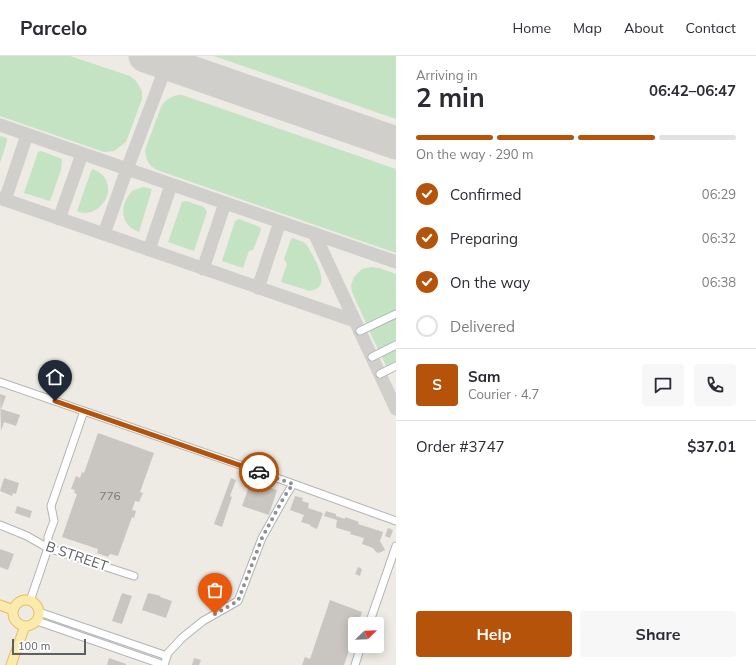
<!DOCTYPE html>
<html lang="en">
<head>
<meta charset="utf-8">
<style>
	body { margin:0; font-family:Mulish,sans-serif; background:#f7f7f7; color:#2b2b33; height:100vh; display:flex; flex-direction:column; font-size:15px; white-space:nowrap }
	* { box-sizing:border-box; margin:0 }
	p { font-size:13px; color:#7c7c81 }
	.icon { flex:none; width:22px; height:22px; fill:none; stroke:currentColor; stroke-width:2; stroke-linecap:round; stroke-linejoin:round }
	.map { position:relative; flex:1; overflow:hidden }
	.drawer { display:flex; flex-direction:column; background:#fff; width:360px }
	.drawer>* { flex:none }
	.needle { width:26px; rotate:67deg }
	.buttons { position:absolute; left:348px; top:561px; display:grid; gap:8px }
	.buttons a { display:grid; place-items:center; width:36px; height:36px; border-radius:4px; background:#fff; box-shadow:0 2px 10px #0003; font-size:20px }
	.scale { position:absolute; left:12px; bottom:10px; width:74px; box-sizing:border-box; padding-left:4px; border:2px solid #5c6064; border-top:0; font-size:11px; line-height:14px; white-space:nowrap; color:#5c6064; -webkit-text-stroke:3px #fff; paint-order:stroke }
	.pin { position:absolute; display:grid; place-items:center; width:34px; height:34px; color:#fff; margin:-41px -17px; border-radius:50% 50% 50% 0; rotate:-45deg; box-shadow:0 0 4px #0007 }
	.pin .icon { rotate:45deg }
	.courier { position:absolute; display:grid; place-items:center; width:40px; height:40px; margin:-20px; border:3px solid #b45309; border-radius:50%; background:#fff; color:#222; box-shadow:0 1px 5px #0007 }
	.head em { font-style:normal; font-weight:700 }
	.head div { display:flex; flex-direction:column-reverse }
	.head { display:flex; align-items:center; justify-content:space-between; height:68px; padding:0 20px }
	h1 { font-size:26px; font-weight:700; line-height:30px }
	.bar { display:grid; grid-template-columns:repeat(4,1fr); gap:6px 4px; align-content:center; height:48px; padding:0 20px }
	.bar i { height:5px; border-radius:3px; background:#e1e1e2 }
	.bar .on { background:#b45309 }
	.bar p { grid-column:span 4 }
	.line { display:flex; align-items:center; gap:10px; padding:0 20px; border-top:1px solid #e1e1e2 }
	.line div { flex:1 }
	.round { display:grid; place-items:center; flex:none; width:42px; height:42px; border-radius:4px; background:#f7f7f7 }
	ol { padding:0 20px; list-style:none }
	li { display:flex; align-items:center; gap:12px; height:44px }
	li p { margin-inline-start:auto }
	li .icon { padding:4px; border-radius:50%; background:#b45309; color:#fff; stroke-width:4 }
	li:last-child { color:#7c7c81 }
	li i { width:22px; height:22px; border:2px solid #e1e1e2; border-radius:50% }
	.cta { display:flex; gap:8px; margin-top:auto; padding:8px 20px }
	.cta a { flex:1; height:46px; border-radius:4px; background:#b45309; color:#fff; font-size:16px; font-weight:700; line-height:46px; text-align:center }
	.cta a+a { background:#f7f7f7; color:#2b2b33 }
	header { display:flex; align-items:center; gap:24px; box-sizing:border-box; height:56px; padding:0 20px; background:#fff; border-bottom:1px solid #e1e1e2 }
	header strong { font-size:19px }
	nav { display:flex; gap:22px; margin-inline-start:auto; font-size:14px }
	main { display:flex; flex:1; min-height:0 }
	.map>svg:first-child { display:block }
	.green { fill:#c3e3c2 }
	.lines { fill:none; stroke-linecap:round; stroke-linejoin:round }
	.taxiway { stroke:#d0cfcc; stroke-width:13 }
	.runway { stroke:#d0cfcc; stroke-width:33 }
	.building { fill:#c9c6c1 }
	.minor-casing { stroke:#b1b4b8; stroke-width:9 }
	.major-casing { stroke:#e8be62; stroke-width:11 }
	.minor { stroke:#fff; stroke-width:7 }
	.major { stroke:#faebad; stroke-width:9 }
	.done { stroke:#8f9191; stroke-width:4; stroke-dasharray:0 7.2 }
	.route { stroke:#b45309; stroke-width:5 }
	.labels { text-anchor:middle; stroke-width:4; stroke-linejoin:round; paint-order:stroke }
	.number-label { font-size:12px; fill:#777a7b }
	.street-label { font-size:14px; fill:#5c6064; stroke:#fff }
</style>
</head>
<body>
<header>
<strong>Parcelo</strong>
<nav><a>Home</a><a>Map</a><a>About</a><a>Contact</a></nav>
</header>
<main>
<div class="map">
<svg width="396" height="609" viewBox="0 0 396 609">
	<rect width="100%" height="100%" fill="#edebe4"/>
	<path class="green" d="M0,0H70L130,20L136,25L142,35V43L126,86L114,95L104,96L0,60Z
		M214,0H396V63Z
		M177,39H182L396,113V197L157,114C148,109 146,104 145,94L161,51C165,44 169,42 177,39Z
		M0,80L7,82V85L0,107Z
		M41,95L62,103L61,114L50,145L24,137L38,96Z
		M93,113C98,115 102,118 105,122C114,138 102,155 86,157C83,157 79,156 77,155L91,115Z
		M144,131L152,133L139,176C125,171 120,159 125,146C127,142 129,138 132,135C136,133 140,132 144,131Z
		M186,145L204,151L207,156L194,195L168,186L182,146Z
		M239,163L260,171L261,174L253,194L249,195L243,212L222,205L235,165Z
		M293,182L305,187L308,191C313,200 327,222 319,231C317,233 313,234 310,235L281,226L287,208L284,203L291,183Z
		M371,211L379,212L396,218V257L367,269L352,236L351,229L354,221L362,213Z
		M396,261V287L379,295L370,276V273Z
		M396,292V308L387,312L381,299Z"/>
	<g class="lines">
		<path class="taxiway" d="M0,69L396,206
			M0,142L355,265
			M5,144L27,79
			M59,163L82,98
			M314,177L396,353
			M104,178L127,113L170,0
			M149,194L171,129
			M203,213L225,147
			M258,232L280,166"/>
		<path class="runway" d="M145,0L396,87"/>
	</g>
	<path class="building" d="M0,338L6,340L1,353L20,359L16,370L4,366L1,375Z
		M98,377L100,378H101L154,397L140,436L143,437L139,446L135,445L132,454L136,455L134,462L132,461L118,500L110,498L108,501L97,497L98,493L62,481L77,438L74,437L75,434L71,433L76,420L80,422L82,416L84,417Z
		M4,422L19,427L16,438L13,437L12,440L0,435Z
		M231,422L236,424L230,440L232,441L222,471L214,468Z
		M251,425L277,434L269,459L242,450Z
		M295,440L303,442L302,445L309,447L308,452L323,457L317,473L310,470L311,469L301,466L304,459L290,454Z
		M17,450L32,455L30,462L15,457Z
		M326,455L336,458V460L345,463V461L359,466L358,468L383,476L380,485L385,494L379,497L376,496L373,492L362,488L364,482L350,478L351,476L337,472L336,471L337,464L324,460Z
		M388,472L393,474L390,482L385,480Z
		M0,493L14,498L8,514L0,511Z
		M358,511L362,513L360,520L355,518Z
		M122,537L132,540L122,568L112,565Z
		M148,537L161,540L160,541L172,545L166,562L142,554Z
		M330,544L362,556L358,568H355V577L344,609H302L305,601L310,603Z
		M109,602L126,608V609H107Z
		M194,602L201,604L199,609H192Z"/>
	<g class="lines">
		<g class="minor-casing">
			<path id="minor" d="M360,275L396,258
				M372,301L396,289
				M380,318L396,310
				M0,326L266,418L396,465
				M0,469L27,480L48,492L134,520
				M30,545L48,492V481L54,465L51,450L84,355
				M39,556L167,600
				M37,565L164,609
				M369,568L396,490
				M164,609L168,597L182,582L193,573L203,565L238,545L262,482L285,441L293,428
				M355,609L361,590"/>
		</g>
		<g class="major-casing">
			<path id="major" d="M13 557a13 13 0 1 1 26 0a13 13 0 1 1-26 0Z
				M0,549L13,554
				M11,609L25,570"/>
		</g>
		<use href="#minor" class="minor"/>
		<use href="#major" class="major"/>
	</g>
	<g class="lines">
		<path class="done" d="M215,558L238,545L262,482L284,441L293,428L259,416"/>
		<path class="route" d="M55,345L259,416"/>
	</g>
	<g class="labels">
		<g class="number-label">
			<text x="110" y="444">776</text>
		</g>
		<g class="street-label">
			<text transform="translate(77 500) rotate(19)" y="5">B STREET</text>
		</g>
	</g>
</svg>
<div class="buttons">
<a><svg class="needle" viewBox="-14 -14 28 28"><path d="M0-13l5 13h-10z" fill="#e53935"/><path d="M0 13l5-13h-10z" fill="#7c7c81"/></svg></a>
</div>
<div class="scale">100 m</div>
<div class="pin" style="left:215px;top:558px;background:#ea580c"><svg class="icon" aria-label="bag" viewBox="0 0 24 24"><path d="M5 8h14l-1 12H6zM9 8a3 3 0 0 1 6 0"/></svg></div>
<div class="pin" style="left:55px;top:345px;background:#1f2937"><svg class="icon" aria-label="home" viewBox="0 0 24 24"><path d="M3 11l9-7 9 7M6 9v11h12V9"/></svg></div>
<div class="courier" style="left:259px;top:416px"><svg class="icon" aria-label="car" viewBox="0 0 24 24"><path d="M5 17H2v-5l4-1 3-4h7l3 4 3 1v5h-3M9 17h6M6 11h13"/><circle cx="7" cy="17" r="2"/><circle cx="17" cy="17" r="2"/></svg></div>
</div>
<section class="drawer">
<div class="head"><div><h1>2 min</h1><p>Arriving in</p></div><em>06:42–06:47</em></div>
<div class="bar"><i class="on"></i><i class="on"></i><i class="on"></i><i></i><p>On the way · 290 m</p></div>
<ol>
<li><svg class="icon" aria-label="check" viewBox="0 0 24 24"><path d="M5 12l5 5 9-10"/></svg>Confirmed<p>06:29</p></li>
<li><svg class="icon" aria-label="check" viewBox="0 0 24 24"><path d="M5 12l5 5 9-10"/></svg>Preparing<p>06:32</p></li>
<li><svg class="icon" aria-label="check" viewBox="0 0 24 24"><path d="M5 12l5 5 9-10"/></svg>On the way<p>06:38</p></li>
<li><i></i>Delivered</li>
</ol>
<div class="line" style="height:72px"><b class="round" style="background:#b45309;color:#fff">S</b><div><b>Sam</b><p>Courier · 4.7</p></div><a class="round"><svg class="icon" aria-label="chat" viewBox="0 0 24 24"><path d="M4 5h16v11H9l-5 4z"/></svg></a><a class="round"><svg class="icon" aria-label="phone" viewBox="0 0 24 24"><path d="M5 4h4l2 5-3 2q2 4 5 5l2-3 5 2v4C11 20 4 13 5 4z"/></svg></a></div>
<div class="line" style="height:52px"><div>Order #3747</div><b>$37.01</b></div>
<div class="cta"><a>Help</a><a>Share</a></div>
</section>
</main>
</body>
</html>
